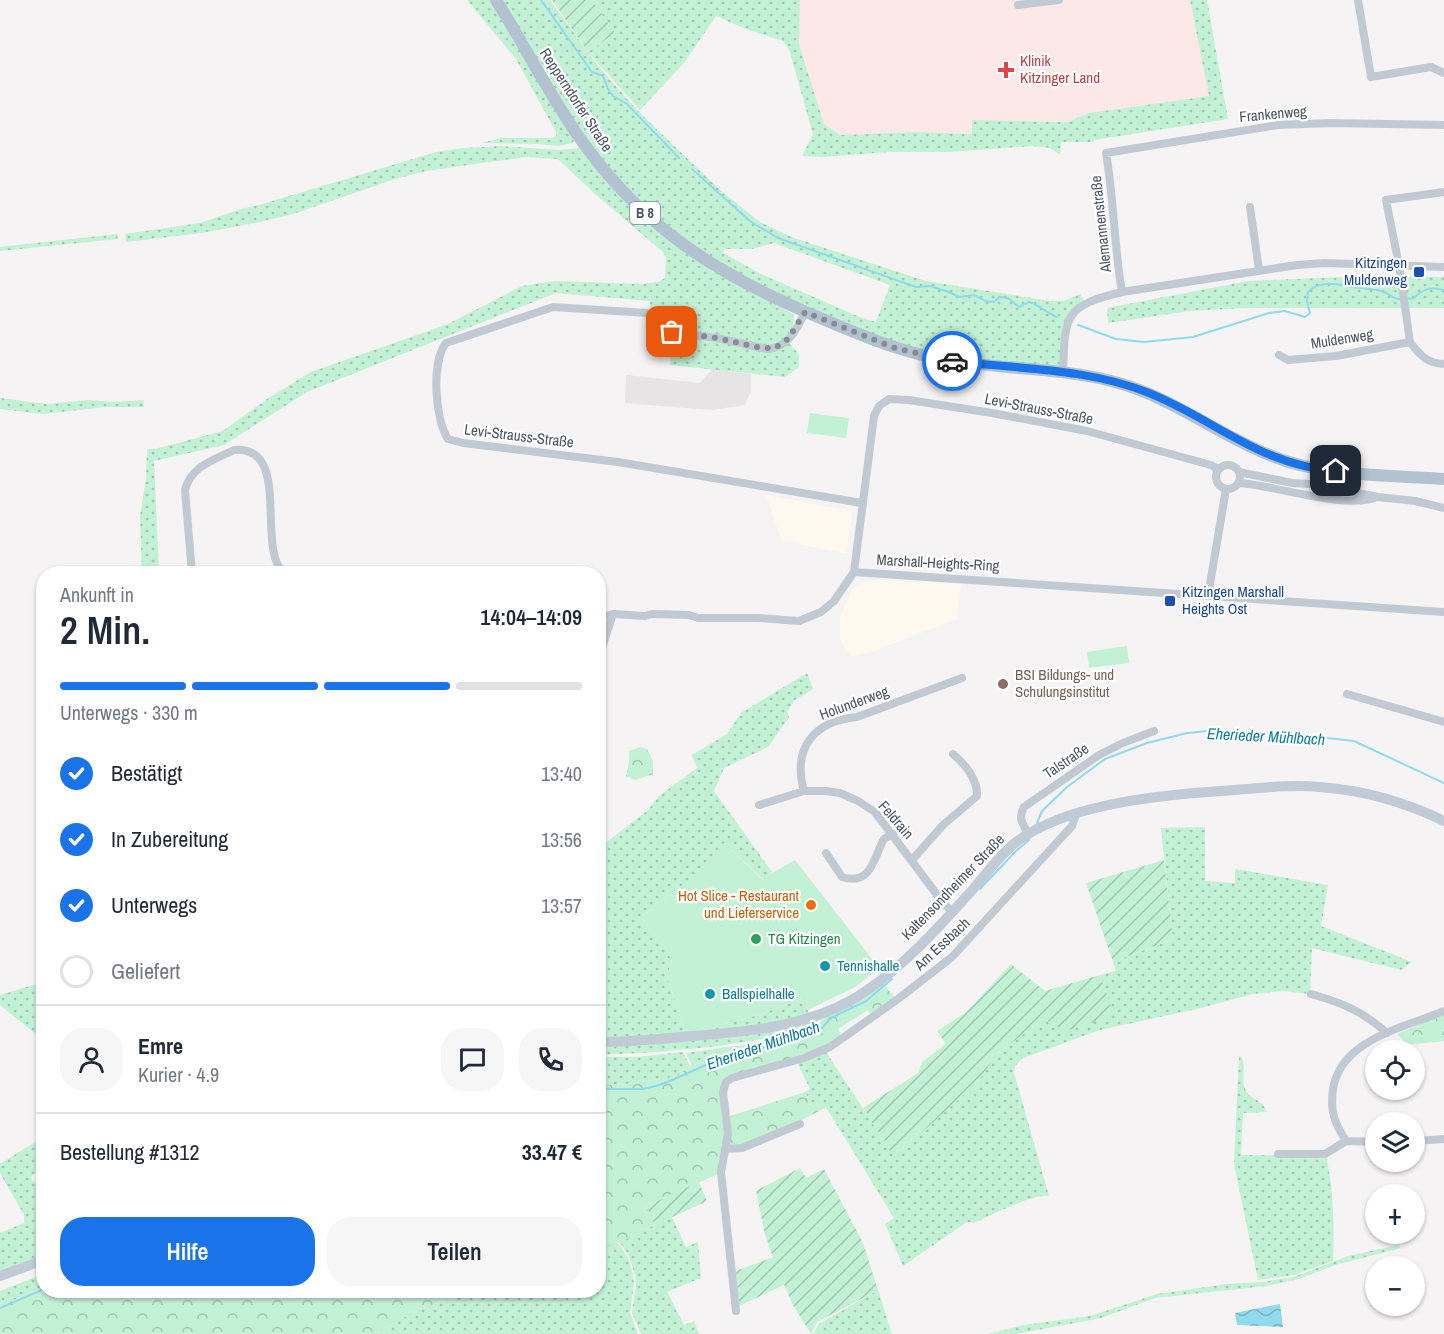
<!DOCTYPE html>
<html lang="de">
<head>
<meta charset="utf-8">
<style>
	body { margin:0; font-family:"Archivo Narrow",sans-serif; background:#f6f6f7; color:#1f2937; height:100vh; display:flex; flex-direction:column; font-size:22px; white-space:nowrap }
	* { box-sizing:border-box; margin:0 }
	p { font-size:20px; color:#747a83 }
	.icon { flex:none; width:33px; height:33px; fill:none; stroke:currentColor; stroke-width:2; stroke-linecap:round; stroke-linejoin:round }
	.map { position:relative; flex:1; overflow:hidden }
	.side { position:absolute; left:36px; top:566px; width:570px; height:732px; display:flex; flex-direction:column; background:#fff; border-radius:24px; box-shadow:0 2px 4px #0004 }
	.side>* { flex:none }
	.tools { position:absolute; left:1365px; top:1040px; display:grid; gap:12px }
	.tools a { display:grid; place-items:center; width:60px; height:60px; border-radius:50%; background:#fff; box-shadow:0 2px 4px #0004; font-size:30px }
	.pin { position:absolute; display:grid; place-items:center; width:51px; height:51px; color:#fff; margin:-26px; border-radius:12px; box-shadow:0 3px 9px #0006 }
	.courier { position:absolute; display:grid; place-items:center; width:60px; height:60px; margin:-30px; border:4px solid #1a73e8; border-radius:50%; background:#fff; color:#222; box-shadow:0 2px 8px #0007 }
	.head em { font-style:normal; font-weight:600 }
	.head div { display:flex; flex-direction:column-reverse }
	.head { display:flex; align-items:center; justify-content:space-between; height:102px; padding:0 24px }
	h1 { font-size:39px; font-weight:600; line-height:45px }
	.bar { display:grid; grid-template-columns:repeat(4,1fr); gap:9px 6px; align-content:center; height:72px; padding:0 24px }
	.bar i { height:8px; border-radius:4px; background:#e0e1e3 }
	.bar .selected { background:#1a73e8 }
	.bar p { grid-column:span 4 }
	.line { display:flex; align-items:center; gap:15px; padding:0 24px; border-top:2px solid #e0e1e3 }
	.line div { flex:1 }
	.round { display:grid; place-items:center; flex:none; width:63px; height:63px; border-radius:24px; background:#f6f6f7 }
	ol { padding:0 24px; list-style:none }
	li { display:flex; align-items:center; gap:18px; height:66px }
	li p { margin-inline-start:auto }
	li .icon { padding:6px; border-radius:50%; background:#1a73e8; color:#fff; stroke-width:4 }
	li:last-child { color:#747a83 }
	li i { width:33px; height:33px; border:3px solid #e0e1e3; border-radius:50% }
	.action { display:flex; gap:12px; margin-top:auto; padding:12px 24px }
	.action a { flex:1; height:69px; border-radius:24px; background:#1a73e8; color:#fff; font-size:24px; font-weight:600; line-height:69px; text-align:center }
	.action a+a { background:#f6f6f7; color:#1f2937 }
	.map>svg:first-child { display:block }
	.commercial { fill:#fdf9ef }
	.education { fill:#e6e4e5 }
	.medical { fill:#fce8e6 }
	.grass { fill:url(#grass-dots); fill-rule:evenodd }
	.forest { fill:url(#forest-crowns) }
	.garden { fill:url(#garden-furrows) }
	.pitch { fill:#c3f1d5 }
	.water { fill:url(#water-waves) }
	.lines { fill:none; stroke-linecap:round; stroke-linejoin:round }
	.stream { stroke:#90daee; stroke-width:2 }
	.street { stroke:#c1cad2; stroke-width:8 }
	.secondary { stroke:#c1cbd6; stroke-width:10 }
	.primary { stroke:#b3c2d1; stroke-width:12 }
	.done { stroke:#868d94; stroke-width:6; stroke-dasharray:0 10.8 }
	.route { stroke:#1a73e8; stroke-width:8 }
	.health-dot { fill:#e0444e; stroke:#fff; stroke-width:2 }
	.transit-dot { fill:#1a4fb4; stroke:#fff; stroke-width:2 }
	.education-dot { fill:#8d6e63; stroke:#fff; stroke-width:2 }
	.food-dot { fill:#e8710a; stroke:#fff; stroke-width:2 }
	.leisure-dot { fill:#2e9e5b; stroke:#fff; stroke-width:2 }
	.culture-dot { fill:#0f9aa8; stroke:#fff; stroke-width:2 }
	.labels { text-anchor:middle; stroke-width:4.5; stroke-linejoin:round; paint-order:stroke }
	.shield { fill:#fff; stroke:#808990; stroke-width:1.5 }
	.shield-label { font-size:14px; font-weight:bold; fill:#4a5661 }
	.health-label { font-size:15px; fill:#be3a42; stroke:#fff; text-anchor:start }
	.street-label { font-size:15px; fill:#4a5661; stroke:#fff }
	.transit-label { font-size:15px; fill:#164399; stroke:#fff; text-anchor:end }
	.education-label { font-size:15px; fill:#785e54; stroke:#fff; text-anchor:start }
	.food-label { font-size:15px; fill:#c56008; stroke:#fff; text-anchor:end }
	.leisure-label { font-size:15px; fill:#27864d; stroke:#fff; text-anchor:start }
	.culture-label { font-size:15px; fill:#0d838f; stroke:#fff; text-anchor:start }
	.water-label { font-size:16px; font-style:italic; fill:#0c7c9b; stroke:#fff }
</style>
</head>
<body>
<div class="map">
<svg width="1444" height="1334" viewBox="0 0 1444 1334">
	<defs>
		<pattern id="grass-dots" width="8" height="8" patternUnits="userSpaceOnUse" patternTransform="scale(1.5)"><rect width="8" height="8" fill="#c3f1d5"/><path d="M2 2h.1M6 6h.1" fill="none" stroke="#a0c6b0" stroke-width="1.8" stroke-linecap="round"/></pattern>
		<pattern id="forest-crowns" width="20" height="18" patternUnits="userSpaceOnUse" patternTransform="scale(1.5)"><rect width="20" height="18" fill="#c3f1d5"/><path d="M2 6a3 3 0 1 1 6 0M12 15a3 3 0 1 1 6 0" fill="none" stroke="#a0c6b0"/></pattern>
		<pattern id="garden-furrows" width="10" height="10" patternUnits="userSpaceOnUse" patternTransform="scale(1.5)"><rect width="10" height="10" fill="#c3f1d5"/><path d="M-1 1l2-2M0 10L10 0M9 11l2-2" fill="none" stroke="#a0c6b0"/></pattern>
		<pattern id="water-waves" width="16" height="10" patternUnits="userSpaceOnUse" patternTransform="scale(1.5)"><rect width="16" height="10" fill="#90daee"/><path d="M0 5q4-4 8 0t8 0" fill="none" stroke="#78b4c4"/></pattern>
	</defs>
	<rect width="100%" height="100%" fill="#f5f3f3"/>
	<path class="commercial" d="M766,495L852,511L846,554L781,540Z
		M873,580L961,584L957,619L874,651L850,657L840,639V618L851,590L861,583Z"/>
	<path class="education" d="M712,369L751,374V391L745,405L712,410L625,403L626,375L700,383Z"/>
	<path class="medical" d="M800,0H1190L1209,96L1089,113L1067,122L973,120L972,134L916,132L840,135L823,124L799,44Z"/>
	<path class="grass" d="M467,0H493L574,139L573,143L559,146L536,144L482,143L501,138H552L556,136V132L516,59Z
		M501,0H550L598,66L638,111L720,190L760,222L794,238L926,281L1050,301H1064L1080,294L1084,300C1059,318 1062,335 1061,363L1057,368L958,357L894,343L807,309L709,257L640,203L584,139ZM774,243L890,285L876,322L862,318L761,274L723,253L725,249H752Z
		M592,0H800L799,44L824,124L840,135L916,132L972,134V120L1067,122L1089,113L1209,96L1190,0H1207L1228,119L1094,140V142H1061L1060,155L1050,148L1032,146L949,152H889L823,157L802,156L813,134L789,49L783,41L746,29L716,16L684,63L640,110L588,52L615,33Z
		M501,146L558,150L581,148L631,204L794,315C794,334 787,339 771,346L670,328L650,311V301L556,293L307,392L224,445L154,461L159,573H142L140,516L146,479L147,449H155L223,431L267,399L311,372L448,324L522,286L556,281L642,284L658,282L665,278L666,258L663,252L595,194L558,159L525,157L426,171L395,179L293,214L260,222L202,233L126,242L125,234L200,223L241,209L259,205L436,152L464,148Z
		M117,234L118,239L0,251V247Z
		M1368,276L1444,277V308H1244L1190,311L1108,323L1107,308L1248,281Z
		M672,334L762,350L789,343L799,354V367L785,377L670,365Z
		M0,398L46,404L88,400L113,402L143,400L144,407H106L43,414L0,409Z
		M807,673L813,689L795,700L787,711L789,717L768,747L724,768L714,791L772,872L764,880L724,843L693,877L640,917L672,960L667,976L686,1035L599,1040V848L647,811L659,796L697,768L692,755L727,734L741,713Z
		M1205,827V881L1235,883V869L1328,885L1321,926L1412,962L1401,970L1312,948L1310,994L1283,991L1253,994L1197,1009L1100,1030L1023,1058L1015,1066L1014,1073L1049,1196C1032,1194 991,1215 974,1223L967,1222L903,1266L885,1224L894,1218L821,1099L811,1103L805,1092L810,1089L797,1062L826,1052L894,1156L976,1084L999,1052L1044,1019L1113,1016L1100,975L1116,971L1113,962L1173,939L1161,828Z
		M43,982H44L43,1040L0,1005V995Z
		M802,999L809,1013L805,1016L712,1033L711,1028L761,1014Z
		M819,1017L818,1023L812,1027C743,1047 670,1052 599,1055L598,1044Z
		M756,1043L752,1049L692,1065L686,1053Z
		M683,1052L690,1066L679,1074L668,1078L626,1084L599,1085V1057H636Z
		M1241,1056C1247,1066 1240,1081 1246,1091C1252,1100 1263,1100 1267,1112L1243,1113L1241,1155L1326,1156C1334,1191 1334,1225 1333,1261L1294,1275L1258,1280L1234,1164L1239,1057Z
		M43,1137V1154L37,1161L42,1168L30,1177L43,1193V1258L0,1274V1233L24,1223V1215L0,1173V1164Z
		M672,1217L686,1247L698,1242L701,1278L667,1292L684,1325L694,1321L699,1334H641L632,1313L636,1284L635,1275L629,1256L619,1242Z
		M617,1242L627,1256L633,1274L634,1283L630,1313L638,1334H373L420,1309L475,1290H598L599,1249Z
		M1399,1245L1401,1248L1335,1265L1299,1279L1266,1286L1155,1298L1101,1318L1016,1334H988L1024,1325L1090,1316L1157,1294L1227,1284L1263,1282L1294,1277L1348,1256Z
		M43,1274V1287L0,1306V1291Z
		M878,1290L892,1334H813L819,1324Z"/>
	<path class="forest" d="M640,747L647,749L653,761V774L635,780L626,776L629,762V751Z
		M883,983L896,999L872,1016L868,1010L838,1029L842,1038L827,1046L724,1081L727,1117L805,1092L811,1103L821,1098L826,1107C795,1124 759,1145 724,1148L720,1173L646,1206L655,1225L625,1240L599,1249V1085L626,1084L668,1078L679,1074L693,1064L751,1049L756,1043C774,1040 820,1035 824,1015Z
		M1444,1014V1041L1408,1045L1397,1034Z
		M43,1287L44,1290H475L420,1309L373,1334H0V1306Z"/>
	<path class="garden" d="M552,0H592L615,33L588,52Z
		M1164,860L1173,939L1113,962L1086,883Z
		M1011,964L1045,991L1100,975L1114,1016L1066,1031L1044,1019L999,1052L976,1084L894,1157L863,1108L918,1073L922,1062L946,1044L937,1031L965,1013Z
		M800,1168L806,1178L824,1169L863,1243L878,1290L817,1322L811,1334L793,1305L784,1285L739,1306L736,1271L773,1257L765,1235L756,1191Z
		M699,1182L707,1201L655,1225L646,1206Z"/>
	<path class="pitch" d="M810,413L849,418L846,438L807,433Z
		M1127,646L1129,663L1089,668L1087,652Z
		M724,843L763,880C773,871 784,867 795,860L879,968L855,987L808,1010L801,999L761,1014L711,1028L712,1033L686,1035L667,976L672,960L640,917L693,877Z"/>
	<path class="water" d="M1280,1304L1283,1327L1237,1325L1235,1313Z"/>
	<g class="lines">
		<path class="stream" d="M541,0L592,72L603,76L608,89L613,96L627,104L679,158
			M692,169L751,222L778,238L916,287L930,286L949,292L959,297L974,295L986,301L994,302L999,297L1008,298L1019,307L1029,302C1040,305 1046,313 1057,317
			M1406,299L1414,298C1424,288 1430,287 1444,290
			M1078,325L1116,339L1144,342L1193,337L1269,313L1285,311L1305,317L1310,313L1307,302L1308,292C1322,277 1343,287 1361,288C1368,289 1378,289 1384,292C1391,295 1393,299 1401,299
			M1037,823L1042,811L1067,787L1105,759L1147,743L1187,733L1208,731L1283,733L1354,741L1444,783
			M980,889L1016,851L1029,840
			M598,1089H643L656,1086L670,1081L715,1061L803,1036L822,1028L831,1018L866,1001L892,979
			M0,1308L44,1289"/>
		<path class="street" d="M1358,0L1371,77L1431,67L1444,73
			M1018,5L1059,0
			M1250,207L1259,270
			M1122,292C1114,246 1114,199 1106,153L1278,125L1330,123L1444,125
			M805,312C797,329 788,348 767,349L717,338L672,332L662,327L654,316L647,313L553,307L446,343C431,362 435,420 448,439L463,443L618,462L862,503
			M1410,342L1399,265L1386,200L1444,192
			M1279,355L1288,360L1336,356L1410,342C1420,355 1426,363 1444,364
			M1063,373C1065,316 1063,306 1122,292L1297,265L1324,263L1444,267
			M1216 477a12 12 0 1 1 24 0a12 12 0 1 1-24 0Z
			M1239,472L1292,483L1311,484L1378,497L1415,501L1444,508
			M1239,483C1274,485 1345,510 1377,497
			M854,572L1444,612
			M192,573L185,490C191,466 214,460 234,450C293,445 255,549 284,573
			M1210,596V584L1226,489
			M598,618L613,614L645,616L652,614L689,615L698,618H758L799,621L821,612L834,601L854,572L874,416L879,406L889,399L909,400L992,413L1087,431L1211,465L1218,469
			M598,660L613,614
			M1347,694L1444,722
			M804,791C792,748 814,721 857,717L962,678
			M759,805L804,791H826L840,793L858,801L875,812L944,904L953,912
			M1028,833C1022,823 1018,818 1024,807L1099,755L1123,743L1154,731
			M826,853L842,877C872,886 873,858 884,839L893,834
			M912,860L943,825L977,796C978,780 965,764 953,754
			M1311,994C1343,1003 1362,1011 1387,1033
			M1414,1141L1444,1139
			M1376,1142L1346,1141C1334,1122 1330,1112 1333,1089C1341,1039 1404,1028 1444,1011
			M725,1149L742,1148L800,1124
			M1278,1154H1325L1346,1141
			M736,1311L721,1172L728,1134L723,1092L726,1082L732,1078L804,1058L830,1047L898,999L952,957L1072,826L1076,815"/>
		<path class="secondary" d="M598,1042C630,1042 661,1039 692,1036C744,1032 803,1027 850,1001C898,974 938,928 974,888C987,873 1000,855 1015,843C1067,802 1170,794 1235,790C1262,788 1291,784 1319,787C1362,790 1405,802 1444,821
			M0,1276L44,1260"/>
		<path class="primary" d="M496,0C526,47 551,99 584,144C648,233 726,279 825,320C860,335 894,349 931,357C992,370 1055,366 1115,382C1172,397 1218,435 1272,456C1323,477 1390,475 1444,479"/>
	</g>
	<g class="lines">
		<path class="done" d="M672,332L717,338L761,348H775L788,339L805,312L895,348L952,361"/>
		<path class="route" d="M952,361C1017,369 1087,368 1149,393C1216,420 1259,465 1336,471"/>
	</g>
	<path class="health-dot" d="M1003 61h6v6h6v6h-6v6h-6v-6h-6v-6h6z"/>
	<g class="transit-dot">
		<rect x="1413" y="266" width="12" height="12" rx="3"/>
		<rect x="1164" y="595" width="12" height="12" rx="3"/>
	</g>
	<circle class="education-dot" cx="1003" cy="684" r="6"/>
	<circle class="food-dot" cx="811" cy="905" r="6"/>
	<circle class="leisure-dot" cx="756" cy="939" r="6"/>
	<g class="culture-dot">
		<circle cx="825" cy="966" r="6"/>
		<circle cx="710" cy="994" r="6"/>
	</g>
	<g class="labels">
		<rect class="shield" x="630" y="202" width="30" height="22" rx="4.5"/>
		<g class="shield-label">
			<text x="645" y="218">B 8</text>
		</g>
		<g class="health-label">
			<text x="1020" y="66">Klinik<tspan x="1020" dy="17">Kitzinger Land</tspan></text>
		</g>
		<g class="street-label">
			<text transform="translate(576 100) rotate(57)" y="5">Repperndorfer Straße</text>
			<text transform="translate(1273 114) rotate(-5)" y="5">Frankenweg</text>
			<text transform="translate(1101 224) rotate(-96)" y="5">Alemannenstraße</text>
			<text transform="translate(1342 339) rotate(-9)" y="5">Muldenweg</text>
			<text transform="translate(1039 409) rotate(11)" y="5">Levi-Strauss-Straße</text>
			<text transform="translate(519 436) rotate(7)" y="5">Levi-Strauss-Straße</text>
			<text transform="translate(938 563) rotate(3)" y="5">Marshall-Heights-Ring</text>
			<text transform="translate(854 703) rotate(-20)" y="5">Holunderweg</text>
			<text transform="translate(1066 761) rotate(-34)" y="5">Talstraße</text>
			<text transform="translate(896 820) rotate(49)" y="5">Feldrain</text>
			<text transform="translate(953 887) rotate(-46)" y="5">Kaltensondheimer Straße</text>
			<text transform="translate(942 944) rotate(-43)" y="5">Am Essbach</text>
		</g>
		<g class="transit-label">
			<text x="1407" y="268">Kitzingen<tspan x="1407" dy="17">Muldenweg</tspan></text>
			<text x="1182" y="597" text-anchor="start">Kitzingen Marshall<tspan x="1182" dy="17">Heights Ost</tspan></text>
		</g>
		<g class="education-label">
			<text x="1015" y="680">BSI Bildungs- und<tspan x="1015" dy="17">Schulungsinstitut</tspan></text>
		</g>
		<g class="food-label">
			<text x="799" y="901">Hot Slice - Restaurant<tspan x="799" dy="17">und Lieferservice</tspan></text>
		</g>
		<g class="leisure-label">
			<text x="768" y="944">TG Kitzingen</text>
		</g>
		<g class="culture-label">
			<text x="837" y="971">Tennishalle</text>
			<text x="722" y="999">Ballspielhalle</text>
		</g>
		<g class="water-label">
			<text transform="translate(1266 736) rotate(3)" y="6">Eherieder Mühlbach</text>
			<text transform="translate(763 1045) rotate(-19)" y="6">Eherieder Mühlbach</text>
		</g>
	</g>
</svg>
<div class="tools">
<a><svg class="icon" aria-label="locate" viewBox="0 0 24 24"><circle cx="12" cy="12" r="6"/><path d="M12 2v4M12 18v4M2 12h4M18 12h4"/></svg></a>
<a><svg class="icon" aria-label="layers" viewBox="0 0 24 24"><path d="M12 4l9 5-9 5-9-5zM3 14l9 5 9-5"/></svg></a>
<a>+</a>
<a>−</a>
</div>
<div class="pin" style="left:672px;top:332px;background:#ea580c"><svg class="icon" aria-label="bag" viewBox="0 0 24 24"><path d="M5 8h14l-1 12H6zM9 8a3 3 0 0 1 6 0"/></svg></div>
<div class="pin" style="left:1336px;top:471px;background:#1f2937"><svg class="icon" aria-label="home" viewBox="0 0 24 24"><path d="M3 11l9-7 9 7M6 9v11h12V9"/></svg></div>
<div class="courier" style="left:952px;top:361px"><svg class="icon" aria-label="car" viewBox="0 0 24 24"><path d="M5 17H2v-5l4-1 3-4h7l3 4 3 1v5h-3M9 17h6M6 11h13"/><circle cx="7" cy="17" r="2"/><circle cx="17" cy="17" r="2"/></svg></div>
<section class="side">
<div class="head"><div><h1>2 Min.</h1><p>Ankunft in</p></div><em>14:04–14:09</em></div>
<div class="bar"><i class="selected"></i><i class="selected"></i><i class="selected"></i><i></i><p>Unterwegs · 330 m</p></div>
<ol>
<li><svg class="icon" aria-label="check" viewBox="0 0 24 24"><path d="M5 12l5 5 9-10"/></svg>Bestätigt<p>13:40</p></li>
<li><svg class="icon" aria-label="check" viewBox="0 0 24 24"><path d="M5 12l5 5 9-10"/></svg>In Zubereitung<p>13:56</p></li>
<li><svg class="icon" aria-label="check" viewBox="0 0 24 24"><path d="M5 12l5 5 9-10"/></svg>Unterwegs<p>13:57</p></li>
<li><i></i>Geliefert</li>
</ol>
<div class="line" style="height:108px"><a class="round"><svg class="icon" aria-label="person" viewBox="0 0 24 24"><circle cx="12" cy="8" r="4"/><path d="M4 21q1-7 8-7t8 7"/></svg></a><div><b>Emre</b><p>Kurier · 4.9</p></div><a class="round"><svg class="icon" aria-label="chat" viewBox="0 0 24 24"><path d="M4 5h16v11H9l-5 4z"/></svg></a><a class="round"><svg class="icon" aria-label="phone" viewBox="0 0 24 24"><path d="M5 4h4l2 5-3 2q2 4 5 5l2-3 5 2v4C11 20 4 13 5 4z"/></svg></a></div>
<div class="line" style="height:78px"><div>Bestellung #1312</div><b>33.47 €</b></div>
<div class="action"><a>Hilfe</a><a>Teilen</a></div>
</section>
</div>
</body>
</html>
